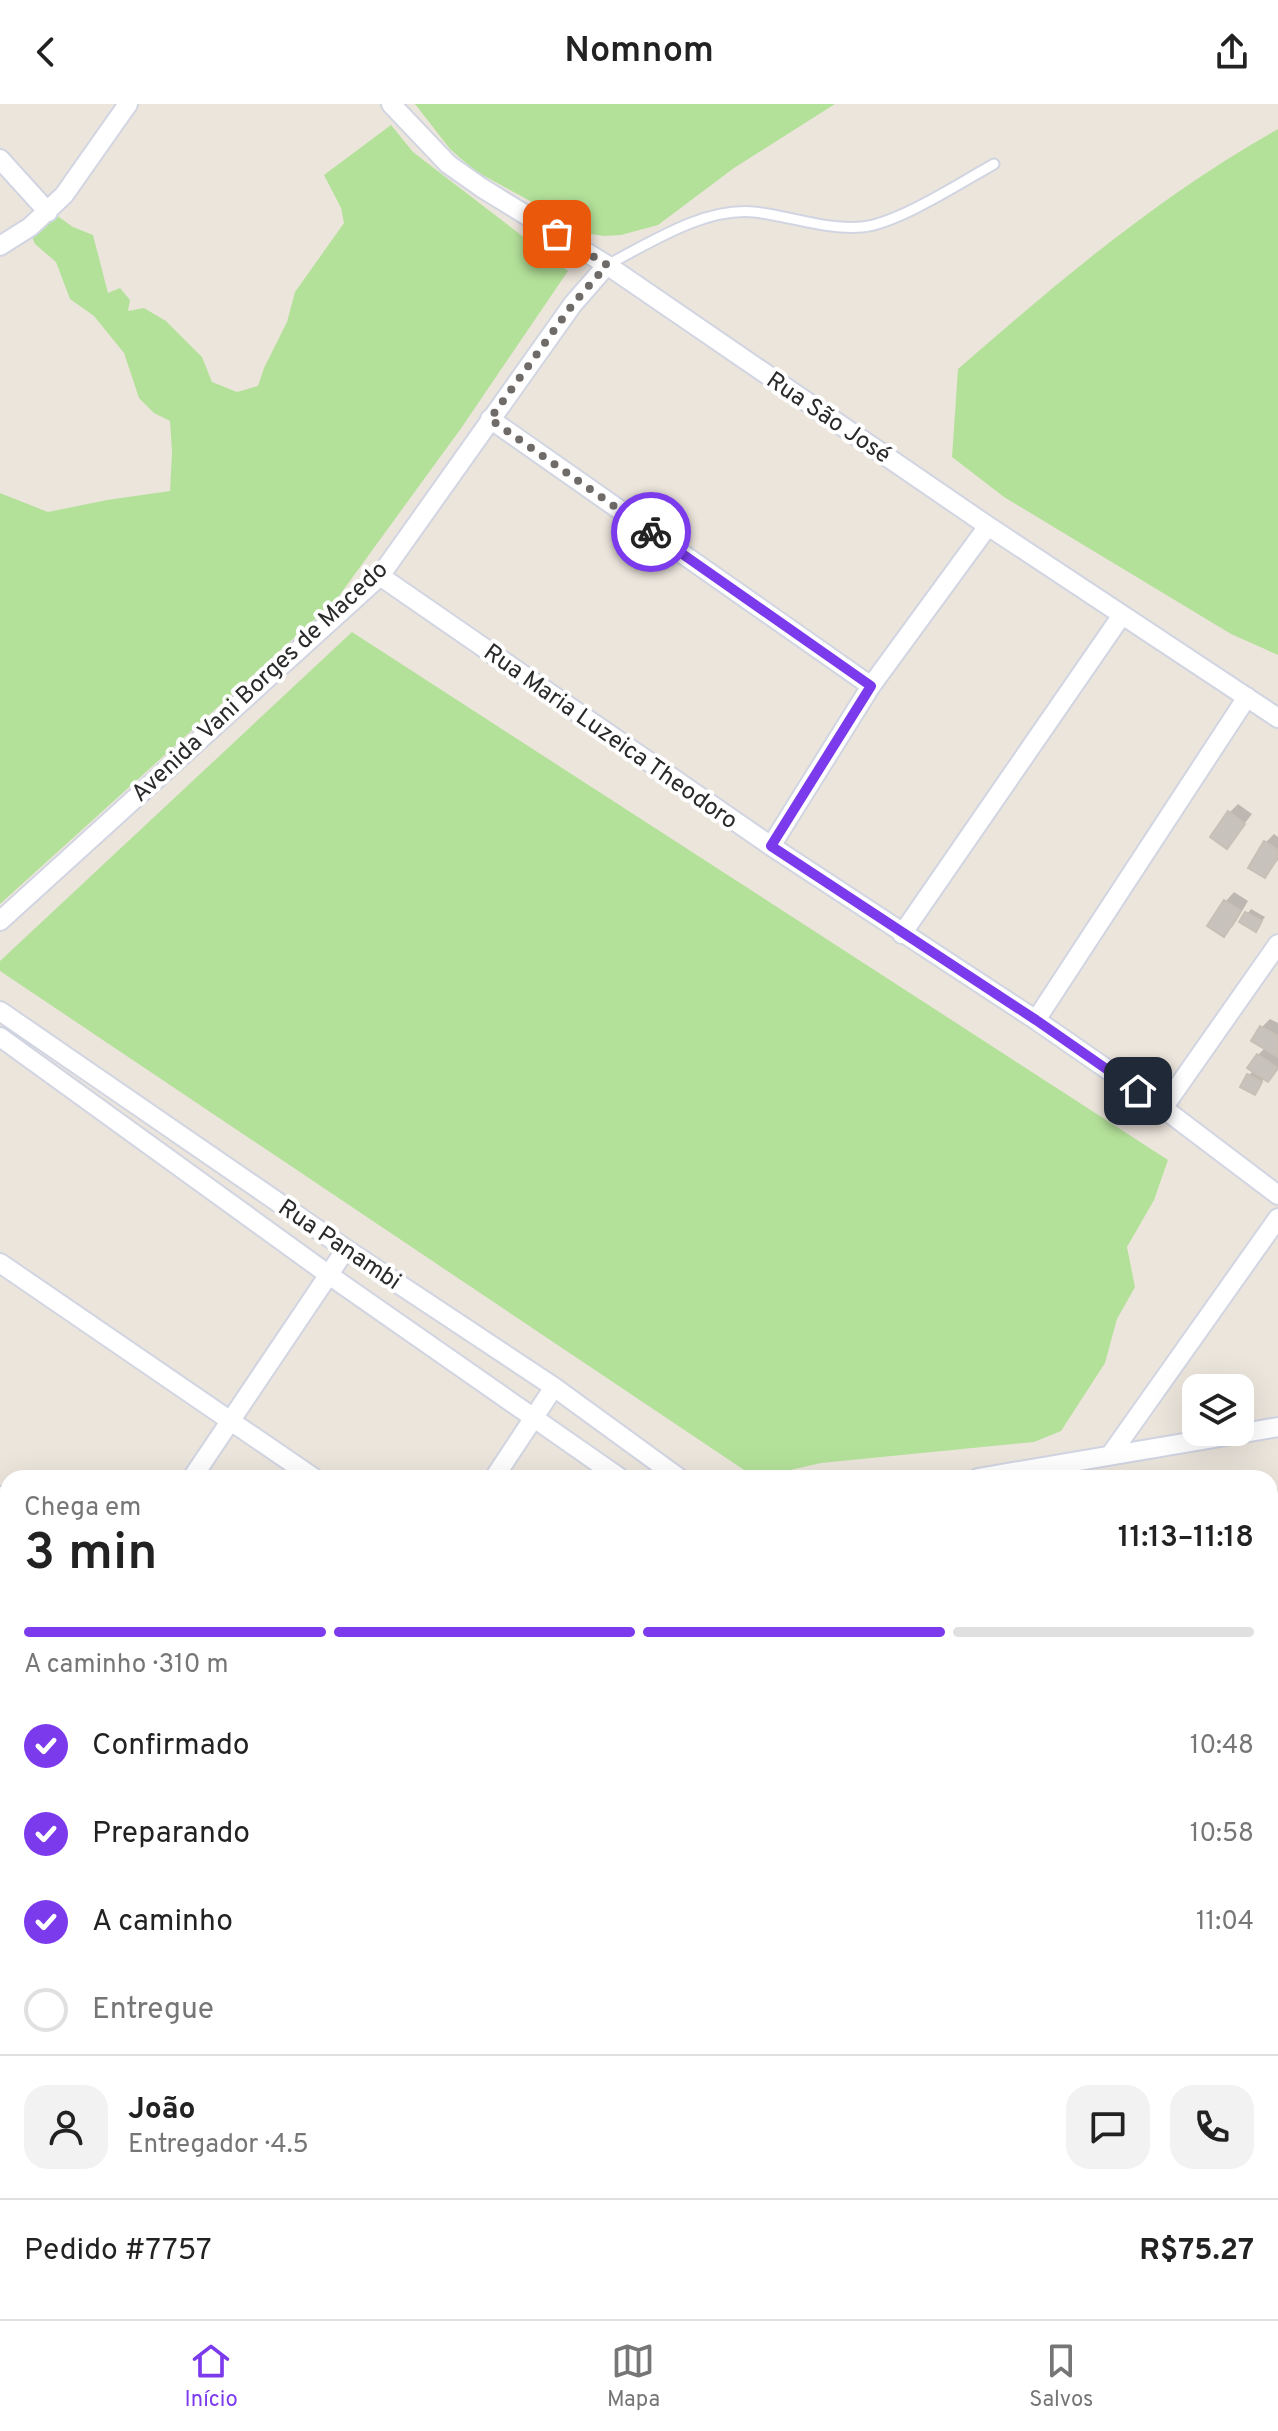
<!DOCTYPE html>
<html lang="pt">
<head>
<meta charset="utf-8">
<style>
	body { margin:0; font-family:Overpass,sans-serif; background:#f2f2f2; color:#222; height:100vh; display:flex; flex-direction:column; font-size:30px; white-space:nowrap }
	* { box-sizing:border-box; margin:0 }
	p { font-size:26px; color:#767676 }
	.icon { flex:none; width:44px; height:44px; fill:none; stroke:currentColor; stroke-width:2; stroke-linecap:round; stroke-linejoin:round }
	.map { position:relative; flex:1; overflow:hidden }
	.panel { position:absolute; left:0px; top:1366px; width:1278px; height:850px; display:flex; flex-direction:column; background:#fff; border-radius:24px 24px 0 0; box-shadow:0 8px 32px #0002 }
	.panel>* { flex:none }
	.buttons { position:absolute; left:1182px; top:1270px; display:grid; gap:16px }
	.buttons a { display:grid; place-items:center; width:72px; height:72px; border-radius:16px; background:#fff; box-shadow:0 8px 32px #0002; font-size:40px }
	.pin { position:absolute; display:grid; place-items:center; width:68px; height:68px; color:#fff; margin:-34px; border-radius:16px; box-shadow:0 4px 12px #0006 }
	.courier { position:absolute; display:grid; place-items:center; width:80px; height:80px; margin:-40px; border:6px solid #7c3aed; border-radius:50%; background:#fff; color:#222; box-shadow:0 2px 10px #0007 }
	.headline em { font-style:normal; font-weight:600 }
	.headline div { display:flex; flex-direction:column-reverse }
	.headline { display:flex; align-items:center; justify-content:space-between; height:136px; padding:0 24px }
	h1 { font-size:52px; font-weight:600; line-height:60px }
	.bar { display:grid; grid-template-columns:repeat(4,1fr); gap:12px 8px; align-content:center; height:96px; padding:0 24px }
	.bar i { height:10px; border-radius:6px; background:#e0e0e0 }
	.bar .on { background:#7c3aed }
	.bar p { grid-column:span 4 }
	.line { display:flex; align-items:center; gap:20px; padding:0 24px; border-top:2px solid #e0e0e0 }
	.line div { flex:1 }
	.round { display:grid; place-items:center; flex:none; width:84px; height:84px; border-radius:24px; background:#f2f2f2 }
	ol { padding:0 24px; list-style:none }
	li { display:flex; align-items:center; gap:24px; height:88px }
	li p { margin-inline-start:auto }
	li .icon { padding:8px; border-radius:50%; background:#7c3aed; color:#fff; stroke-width:4 }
	li:last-child { color:#767676 }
	li i { width:44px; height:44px; border:4px solid #e0e0e0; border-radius:50% }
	header { display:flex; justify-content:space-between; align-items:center; height:104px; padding:0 24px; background:#fff; font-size:36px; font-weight:600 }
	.dock { display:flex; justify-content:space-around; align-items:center; height:112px; border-top:2px solid #e0e0e0; background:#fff; font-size:22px; color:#767676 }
	.dock a { display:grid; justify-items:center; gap:4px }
	.dock .on { color:#7c3aed }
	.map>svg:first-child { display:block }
	.green { fill:#b4e19a }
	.shadow { fill:#0003 }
	.building { fill:#c7c2bc; stroke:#c7c0b6; stroke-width:2 }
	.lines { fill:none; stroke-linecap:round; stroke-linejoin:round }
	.lane-casing { stroke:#d1d5e2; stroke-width:13 }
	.street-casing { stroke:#d1d5e2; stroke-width:22 }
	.lane { stroke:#fff; stroke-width:9 }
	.street { stroke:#fff; stroke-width:18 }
	.done { stroke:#6e6b68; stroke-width:8; stroke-dasharray:0 14.4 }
	.route { stroke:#7c3aed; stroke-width:10 }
	.labels { text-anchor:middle; stroke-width:8; stroke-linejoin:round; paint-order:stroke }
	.street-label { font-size:24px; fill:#2a2a2a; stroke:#fff }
</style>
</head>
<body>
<header><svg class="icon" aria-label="back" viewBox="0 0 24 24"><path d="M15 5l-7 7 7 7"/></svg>Nomnom<svg class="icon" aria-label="share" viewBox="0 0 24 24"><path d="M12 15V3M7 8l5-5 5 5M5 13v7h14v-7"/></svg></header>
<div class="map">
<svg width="1278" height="2215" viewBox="0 0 1278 2215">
	<rect width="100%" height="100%" fill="#ece5dc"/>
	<path class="green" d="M415,0H835L734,64L658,121L621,131L604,132L591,130L475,67L450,45Z
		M391,21L413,48L568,167L462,323L336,496L0,800V389L48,408L107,396L170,387L172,348L170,317L154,309L139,294L124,249L94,212L70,195L56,158L35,140L31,130L56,111L73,123L93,131L108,189L120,184L130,196L128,207L144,204L166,217L202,253L212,278L237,288L258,282L264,264L287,218L295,188L344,119L341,104L324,71Z
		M1278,25V551L1231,530L1004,393L952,353L958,265C1059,177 1160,91 1278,25Z
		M352,528L1168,1056L1154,1096L1127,1143L1135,1183L1117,1215L1105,1259L1061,1327L1034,1338L821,1359L756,1374L0,867V857Z
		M0,1671L8,1676V2029L0,2023Z"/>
	<path class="shadow" d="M1238,700L1252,710L1227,742L1229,709Z
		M1274,730L1278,733V756L1265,772V739Z
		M1234,788L1248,797L1233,822L1224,830L1210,821L1226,797Z
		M1251,805L1265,813L1256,825L1242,817Z
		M1270,915L1278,919V965L1268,976L1265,973L1255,989L1249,971L1254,966L1258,951L1266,943L1262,923Z
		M1217,1370V1374H1187Z
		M0,2080L8,2085V2090L0,2102Z
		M8,2121V2133L2,2129Z
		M40,2208H64L72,2214L35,2215Z
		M181,2208L191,2215H173Z"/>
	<path class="building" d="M1228,707L1245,720L1227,745L1210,733Z
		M1264,737L1278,746V753L1265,774L1248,764Z
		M1224,796L1241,807L1224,833L1207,822Z
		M1245,808L1262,817L1256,828L1239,818Z
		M1260,922L1278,932V953L1251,937Z
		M1257,950L1278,964L1268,978L1247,964Z
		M1247,970L1262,978L1255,991L1240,983Z
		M1278,1385V1412L1270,1416V1389Z
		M6,2183L8,2208H27L22,2215H11L0,2207V2192Z
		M130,2208H157L152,2215H127L126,2214Z"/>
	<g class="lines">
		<g class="lane-casing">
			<path id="lane" d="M607,161C650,139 704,103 754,108C790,112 825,126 862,123C897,120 962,78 994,60
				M757,2208L760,2215
				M350,2215L355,2208"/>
		</g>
		<g class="street-casing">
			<path id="street" d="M391,0L448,60L482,84L607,161L988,422L1278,614
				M0,55L48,108
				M0,142L30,123L64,91L128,0
				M490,315L871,582
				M380,472L771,742L1036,916L1163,1004L1278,1091
				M771,742L871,582L988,422
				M0,817L380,472L573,200L607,161
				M902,830L1122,511
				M0,907L346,1145L554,1283L679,1374
				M1036,916L1247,593
				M0,933L329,1171L620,1374
				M1163,1004L1278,840
				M0,1159L314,1374
				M1111,1350L1278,1114
				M192,1374L346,1145
				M494,1374L554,1283
				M978,1374L1278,1323
				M0,1392L8,1398
				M1270,1597L1278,1586
				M0,1621L8,1627
				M1270,1676L1278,1664
				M1270,1774L1278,1779
				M1270,1820L1278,1825
				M1270,2037L1278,2042
				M0,2049L8,2055
				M237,2208L248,2215
				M1228,2208L1238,2215
				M288,2215L293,2208
				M830,2215L835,2208
				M877,2215L881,2208"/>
		</g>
		<use href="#lane" class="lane"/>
		<use href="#street" class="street"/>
	</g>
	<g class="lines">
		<path class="done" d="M557,130L607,161L573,200L490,315L651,428"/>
		<path class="route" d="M651,428L871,582L771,742L1036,916L1138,987"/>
	</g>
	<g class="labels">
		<g class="street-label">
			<text transform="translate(829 313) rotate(34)" y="8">Rua São José</text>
			<text transform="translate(259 577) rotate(-43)" y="8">Avenida Vani Borges de Macedo</text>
			<text transform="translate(611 632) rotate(35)" y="8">Rua Maria Luzeica Theodoro</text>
			<text transform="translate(340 1140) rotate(34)" y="8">Rua Panambi</text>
		</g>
	</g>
</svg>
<div class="buttons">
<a><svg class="icon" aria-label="layers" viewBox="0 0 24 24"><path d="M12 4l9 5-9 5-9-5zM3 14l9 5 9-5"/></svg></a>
</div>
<div class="pin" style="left:557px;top:130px;background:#ea580c"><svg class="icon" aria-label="bag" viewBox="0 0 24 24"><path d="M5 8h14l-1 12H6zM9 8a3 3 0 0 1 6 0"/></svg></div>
<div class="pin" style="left:1138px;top:987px;background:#1f2937"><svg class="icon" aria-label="home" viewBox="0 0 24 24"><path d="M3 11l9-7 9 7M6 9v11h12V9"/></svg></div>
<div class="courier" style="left:651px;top:428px"><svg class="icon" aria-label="bike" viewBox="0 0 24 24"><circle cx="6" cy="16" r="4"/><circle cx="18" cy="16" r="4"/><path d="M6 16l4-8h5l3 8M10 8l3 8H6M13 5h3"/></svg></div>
<section class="panel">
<div class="headline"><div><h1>3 min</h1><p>Chega em</p></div><em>11:13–11:18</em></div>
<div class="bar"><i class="on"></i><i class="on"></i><i class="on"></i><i></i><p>A caminho · 310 m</p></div>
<ol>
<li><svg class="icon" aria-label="check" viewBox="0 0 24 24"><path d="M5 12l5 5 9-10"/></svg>Confirmado<p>10:48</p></li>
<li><svg class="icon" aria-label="check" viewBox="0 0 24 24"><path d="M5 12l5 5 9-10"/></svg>Preparando<p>10:58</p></li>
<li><svg class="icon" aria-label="check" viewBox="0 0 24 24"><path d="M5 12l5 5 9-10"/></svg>A caminho<p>11:04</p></li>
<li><i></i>Entregue</li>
</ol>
<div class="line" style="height:144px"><a class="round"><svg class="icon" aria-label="person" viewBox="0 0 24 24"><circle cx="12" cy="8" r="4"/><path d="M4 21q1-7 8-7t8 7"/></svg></a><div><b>João</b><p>Entregador · 4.5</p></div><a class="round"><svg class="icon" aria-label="chat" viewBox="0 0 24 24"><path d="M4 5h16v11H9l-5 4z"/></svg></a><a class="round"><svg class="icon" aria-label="phone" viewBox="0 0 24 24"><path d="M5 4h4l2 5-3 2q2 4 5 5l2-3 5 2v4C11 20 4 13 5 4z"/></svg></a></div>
<div class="line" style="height:104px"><div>Pedido #7757</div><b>R$75.27</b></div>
</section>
</div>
<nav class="dock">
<a class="on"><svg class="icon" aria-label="home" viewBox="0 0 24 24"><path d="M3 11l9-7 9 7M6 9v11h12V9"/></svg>Início</a>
<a><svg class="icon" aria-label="map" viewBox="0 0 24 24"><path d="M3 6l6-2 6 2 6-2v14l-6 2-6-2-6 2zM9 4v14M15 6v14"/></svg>Mapa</a>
<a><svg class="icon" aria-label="saved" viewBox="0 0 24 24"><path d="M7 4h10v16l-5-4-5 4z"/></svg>Salvos</a>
</nav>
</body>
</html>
